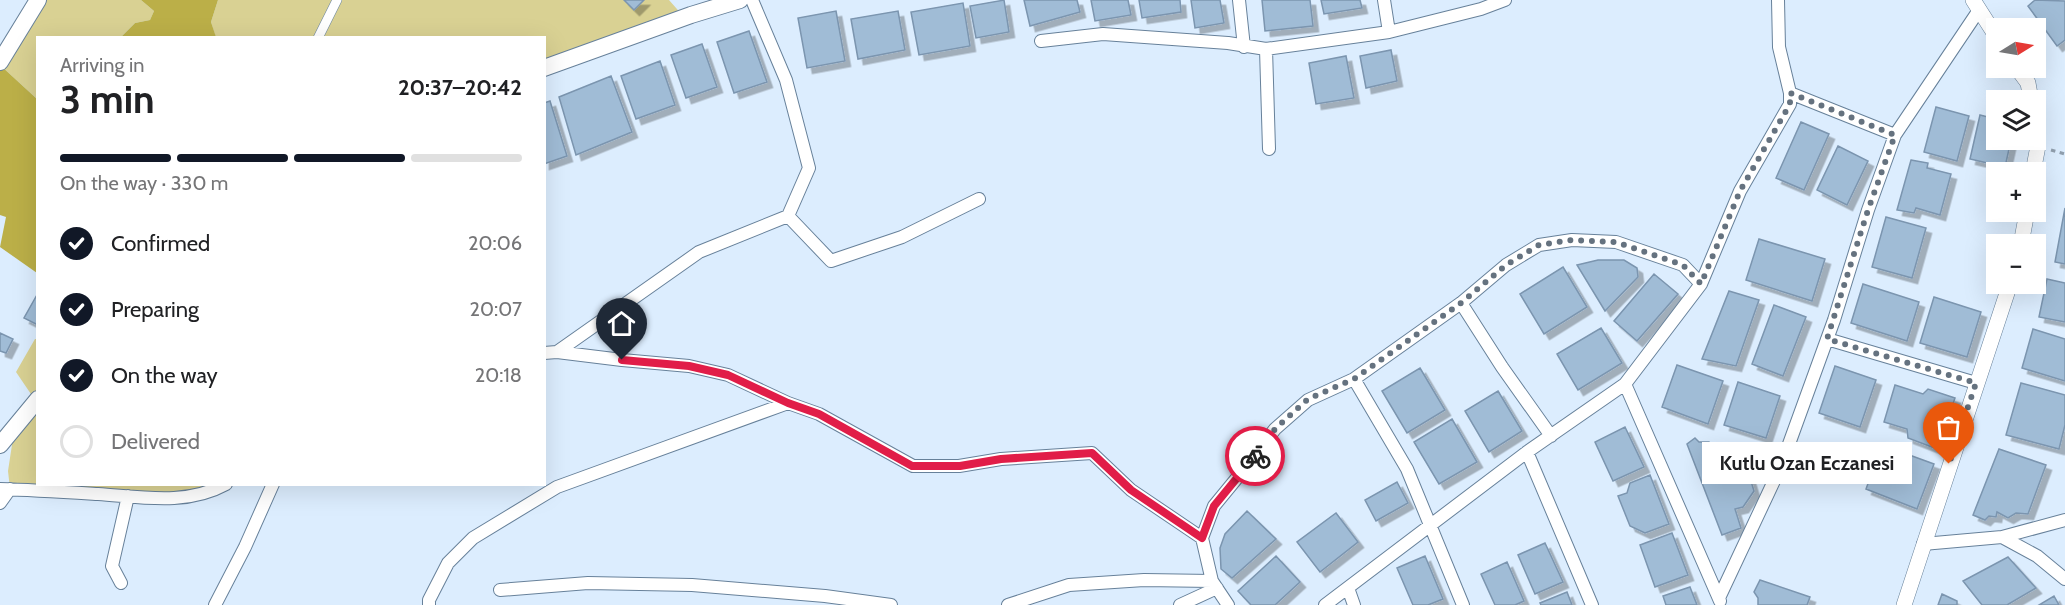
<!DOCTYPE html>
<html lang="en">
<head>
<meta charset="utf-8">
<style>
	body { margin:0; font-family:Cabin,sans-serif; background:#f2f2f2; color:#202124; height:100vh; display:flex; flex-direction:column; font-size:22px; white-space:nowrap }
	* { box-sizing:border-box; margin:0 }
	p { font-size:20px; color:#757577 }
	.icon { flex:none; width:33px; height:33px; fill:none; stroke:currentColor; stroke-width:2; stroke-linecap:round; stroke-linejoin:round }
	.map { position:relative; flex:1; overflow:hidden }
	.drawer { position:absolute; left:36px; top:36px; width:510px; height:450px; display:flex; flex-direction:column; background:#fff; border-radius:0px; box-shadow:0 6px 24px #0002 }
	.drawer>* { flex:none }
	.needle { width:39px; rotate:79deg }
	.buttons { position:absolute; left:1986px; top:18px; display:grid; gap:12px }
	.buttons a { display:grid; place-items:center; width:60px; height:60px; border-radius:0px; background:#fff; box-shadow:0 6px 24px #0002; font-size:30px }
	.pin { position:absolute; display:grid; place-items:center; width:51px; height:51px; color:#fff; margin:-62px -26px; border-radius:50% 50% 50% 0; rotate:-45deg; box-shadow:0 0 6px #0007 }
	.pin .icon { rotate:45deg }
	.courier { position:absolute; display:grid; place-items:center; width:60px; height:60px; margin:-30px; border:4px solid #e11d48; border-radius:50%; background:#fff; color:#222; box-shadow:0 2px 8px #0007 }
	.bubble { position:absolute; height:42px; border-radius:0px; background:#fff; box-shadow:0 6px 24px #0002; font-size:20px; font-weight:800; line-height:42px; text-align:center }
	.overview em { font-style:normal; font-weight:800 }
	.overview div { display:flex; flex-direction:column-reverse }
	.overview { display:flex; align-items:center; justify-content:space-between; height:102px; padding:0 24px }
	h1 { font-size:39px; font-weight:800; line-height:45px }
	.bar { display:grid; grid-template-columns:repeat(4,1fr); gap:9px 6px; align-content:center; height:72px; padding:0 24px }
	.bar i { height:8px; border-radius:4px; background:#e0e0e0 }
	.bar .current { background:#111827 }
	.bar p { grid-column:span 4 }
	ol { padding:0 24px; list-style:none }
	li { display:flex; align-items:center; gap:18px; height:66px }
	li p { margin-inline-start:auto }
	li .icon { padding:6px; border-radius:50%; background:#111827; color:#fff; stroke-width:4 }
	li:last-child { color:#757577 }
	li i { width:33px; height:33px; border:3px solid #e0e0e0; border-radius:50% }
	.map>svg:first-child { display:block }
	.green { fill:#d9d193 }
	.forest { fill:#bbaf48 }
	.building { fill:#a0bcd6; stroke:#7b95af; stroke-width:1.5; filter:url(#shadow) }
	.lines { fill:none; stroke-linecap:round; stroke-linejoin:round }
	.pedestrian-casing { stroke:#67819a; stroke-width:10 }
	.minor-casing { stroke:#67819a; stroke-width:14 }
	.tertiary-casing { stroke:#67819a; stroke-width:16 }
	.secondary-casing { stroke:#67819a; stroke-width:18 }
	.path { stroke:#909fae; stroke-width:3; stroke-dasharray:4.5 4.5; stroke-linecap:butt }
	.pedestrian { stroke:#fff; stroke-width:9 }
	.minor { stroke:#fff; stroke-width:12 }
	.tertiary { stroke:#fff; stroke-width:15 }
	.secondary { stroke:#fff; stroke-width:16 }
	.done { stroke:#65727f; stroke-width:6; stroke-dasharray:0 10.8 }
	.route { stroke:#e11d48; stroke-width:8 }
</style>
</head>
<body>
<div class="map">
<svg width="2065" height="605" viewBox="0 0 2065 605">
	<defs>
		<filter id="shadow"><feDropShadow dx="5.5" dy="5.5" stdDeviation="0" flood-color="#0004"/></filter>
	</defs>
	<rect width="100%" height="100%" fill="#dcedfe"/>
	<path class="green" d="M38,0H141L154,11L150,20L135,23L121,37L38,38L37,99L0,65Z
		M218,0H624L634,10L644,0H669L684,17L545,68L544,38H216L211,22Z
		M35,339H38V484L226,485L192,497L10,489L8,471L15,425L35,400L16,372Z"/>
	<path class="forest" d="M141,0H218L211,22L216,37H121L135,23L150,20L154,11Z
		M0,65L37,99V273L0,247L6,217L0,215Z"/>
	<path class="building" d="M624,0H644L634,10Z
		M1004,0L1009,32L976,38L970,6Z
		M1024,0H1077L1080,12L1030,26Z
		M1091,0H1128L1131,15L1095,21Z
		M1139,0H1180L1181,12L1142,18Z
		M1191,0H1220L1224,23L1195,28Z
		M1262,0H1310L1313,26L1265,31Z
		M1321,0H1360L1362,8L1324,14Z
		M2035,0L2065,1V40L2057,46L2028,6Z
		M963,3L970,46L919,55L911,12Z
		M836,11L845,61L807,68L798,18Z
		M898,11L905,50L858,59L851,19Z
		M749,31L767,82L734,93L717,42Z
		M702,44L717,87L686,98L671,55Z
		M1391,50L1397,81L1366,88L1360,56Z
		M1346,56L1354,98L1316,104L1309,63Z
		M660,61L675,105L636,119L621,76Z
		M611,76L632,132L576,155L559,97Z
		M550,101L567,156L544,164V103Z
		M1936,107L1969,116L1957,161L1924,152Z
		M1980,115L1996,119V140H2011L2005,167L1970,159Z
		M1801,122L1829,134L1804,190L1776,178Z
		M1838,146L1868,161L1847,205L1817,190Z
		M1911,160L1928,163L1927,168L1951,174L1940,215L1916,208L1914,213L1897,210Z
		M2065,208V264L2055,262Z
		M1886,217L1926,228L1912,278L1872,267Z
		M1759,239L1825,259L1812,301L1746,280Z
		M1598,260H1624L1637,268L1638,277L1605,311L1577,265Z
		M1563,267L1587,307L1544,334L1520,294Z
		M1654,274L1678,294L1637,341L1614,321Z
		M2047,279L2065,283V322L2039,317Z
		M1863,284L1919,302L1907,341L1851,323Z
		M1729,291L1759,300L1736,366L1702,359Z
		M38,293V325L24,318Z
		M1934,297L1981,312L1967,357L1920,343Z
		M1774,305L1806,317L1783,376L1752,364Z
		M1601,328L1622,363L1578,390L1557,354Z
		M2033,329L2065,339V381L2022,368Z
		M0,333L13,339L6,353L0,351Z
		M1677,365L1723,381L1708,424L1662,407Z
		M1835,366L1876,380L1860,427L1819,413Z
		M1420,368L1445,410L1407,433L1382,391Z
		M1738,382L1780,396L1766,438L1724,425Z
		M2021,383L2065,395V425L2059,449L2006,435Z
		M1895,385L1923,394L1928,389L1955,398L1937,449L1908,438L1907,429L1884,422Z
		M1498,391L1522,431L1489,452L1465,411Z
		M1452,419L1477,462L1439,484L1414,442Z
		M1625,427L1644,467L1613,481L1595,442Z
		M1695,438L1699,442H1709L1715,451L1744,458L1754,491L1743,507L1735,509L1741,528L1722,535L1687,444Z
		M1882,445L1934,464L1917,509L1866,489Z
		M1999,449L2046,465L2028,514L2016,513L2008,518L1997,512L1996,517L1989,516L1985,520L1973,515Z
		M1650,475L1669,524L1645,533L1630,526L1618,496L1627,493L1630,483Z
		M1397,482L1408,503L1376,521L1365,500Z
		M1247,511L1276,539L1232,578L1221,569L1220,548L1225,534Z
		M1336,513L1358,542L1320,572L1297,542Z
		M1672,533L1688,575L1655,587L1640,545Z
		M1545,543L1563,582L1535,594L1518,555Z
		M1276,556L1300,582L1275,605H1251L1238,591Z
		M1425,556L1443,599L1428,605H1413L1397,568Z
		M2008,557L2036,588L2007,605H1982L1963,581Z
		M1507,562L1524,601L1515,605H1495L1481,574Z
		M1760,580L1810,597L1807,605H1758V598L1754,592Z
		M1690,587L1697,605H1666L1663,596Z
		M1567,592L1572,605H1541L1540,603Z
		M1942,594L1957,601V605H1938Z
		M2054,596L2059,605H2039Z"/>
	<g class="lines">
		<g class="pedestrian-casing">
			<path id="pedestrian" d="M318,38L337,0"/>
		</g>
		<g class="minor-casing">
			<path id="minor" d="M1239,0L1244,47
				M1384,0L1389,32
				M1041,41L1103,34L1228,43L1266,49L1389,32L1481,9L1505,0
				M1266,49L1269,149
				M1790,93L1895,135
				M788,216L831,261L902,237L979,199
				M1461,303L1502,367L1551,436
				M1827,339L1976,383
				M557,352L699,252L788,216L809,168L786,80L752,0
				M544,353L557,352L622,360L689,366L728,375L788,403L819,414L913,466H959L1001,459L1092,453L1131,490L1202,538
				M1354,379L1407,469L1463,605
				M1625,384L1720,601
				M1527,452L1592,605
				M0,489C33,490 65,492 98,494C142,497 186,506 226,484
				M0,503L10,489
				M2002,537L2065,520
				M1923,544L2002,537L2037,556L2065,579
				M121,583L112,566L128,496
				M1348,588L1354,605
				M500,590L588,583L692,585L825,596L891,605
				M1719,598L1781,466L1834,320L1868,210L1895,135L1979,10
				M215,605L245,547L273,484
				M429,605V600L448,563L473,538L557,487L788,403
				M1008,605L1069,585L1144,580L1212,581
				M1180,605L1217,588
				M1228,605L1212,581L1202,538L1214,506L1246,467L1275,429L1308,400L1354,379L1461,303L1506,265L1539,245L1572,240L1616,242L1683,265L1701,284
				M1325,605L1527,452L1625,384L1701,284L1740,191L1790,104V93L1779,47L1778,0"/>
		</g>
		<g class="tertiary-casing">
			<path id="tertiary" d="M1973,0L1996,36
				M2017,68L2028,83L2031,100
				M2033,172L2038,146L2036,131
				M2021,244L2027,212
				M1904,605L2010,284"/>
		</g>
		<g class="secondary-casing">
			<path id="secondary" d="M0,62L38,0
				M544,68L691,15L740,0
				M0,445L38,399"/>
		</g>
		<path class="path" d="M2051,150L2065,154"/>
		<use href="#pedestrian" class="pedestrian"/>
		<use href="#minor" class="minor"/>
		<use href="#tertiary" class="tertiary"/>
		<use href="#secondary" class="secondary"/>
	</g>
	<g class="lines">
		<path class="done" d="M1255,456L1275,429L1308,399L1354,379L1461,303L1506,265L1539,245L1572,240L1616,242L1683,265L1701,284L1740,191L1790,104V93L1895,135L1868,210L1827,339L1976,383L1949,464"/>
		<path class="route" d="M622,360L689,366L728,375L788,403L819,414L912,466H960L1001,459L1092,453L1131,490L1202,538L1214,506L1255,456"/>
	</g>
</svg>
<div class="buttons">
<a><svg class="needle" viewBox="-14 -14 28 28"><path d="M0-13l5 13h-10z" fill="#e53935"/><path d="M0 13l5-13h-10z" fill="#757577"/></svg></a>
<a><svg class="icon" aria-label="layers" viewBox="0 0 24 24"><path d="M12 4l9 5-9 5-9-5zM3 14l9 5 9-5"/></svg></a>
<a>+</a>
<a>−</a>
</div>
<div class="pin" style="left:1949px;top:464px;background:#ea580c"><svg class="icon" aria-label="bag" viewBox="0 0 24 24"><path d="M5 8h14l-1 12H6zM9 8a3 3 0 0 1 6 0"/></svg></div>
<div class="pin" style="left:622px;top:360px;background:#1f2937"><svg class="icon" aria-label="home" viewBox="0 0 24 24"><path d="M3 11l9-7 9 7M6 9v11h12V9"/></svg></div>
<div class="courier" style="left:1255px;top:456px"><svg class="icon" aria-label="bike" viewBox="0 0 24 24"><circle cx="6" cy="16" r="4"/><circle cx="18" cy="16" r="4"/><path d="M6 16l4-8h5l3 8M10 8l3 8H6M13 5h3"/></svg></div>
<div class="bubble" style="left:1702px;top:442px;width:210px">Kutlu Ozan Eczanesi</div>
<section class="drawer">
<div class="overview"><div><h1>3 min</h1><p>Arriving in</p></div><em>20:37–20:42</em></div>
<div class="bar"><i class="current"></i><i class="current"></i><i class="current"></i><i></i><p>On the way · 330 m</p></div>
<ol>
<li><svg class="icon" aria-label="check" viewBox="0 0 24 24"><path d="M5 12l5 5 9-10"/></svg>Confirmed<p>20:06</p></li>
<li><svg class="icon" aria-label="check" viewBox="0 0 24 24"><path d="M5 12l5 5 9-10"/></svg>Preparing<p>20:07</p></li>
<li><svg class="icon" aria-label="check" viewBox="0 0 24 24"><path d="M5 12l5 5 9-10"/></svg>On the way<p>20:18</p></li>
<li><i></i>Delivered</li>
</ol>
</section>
</div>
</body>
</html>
